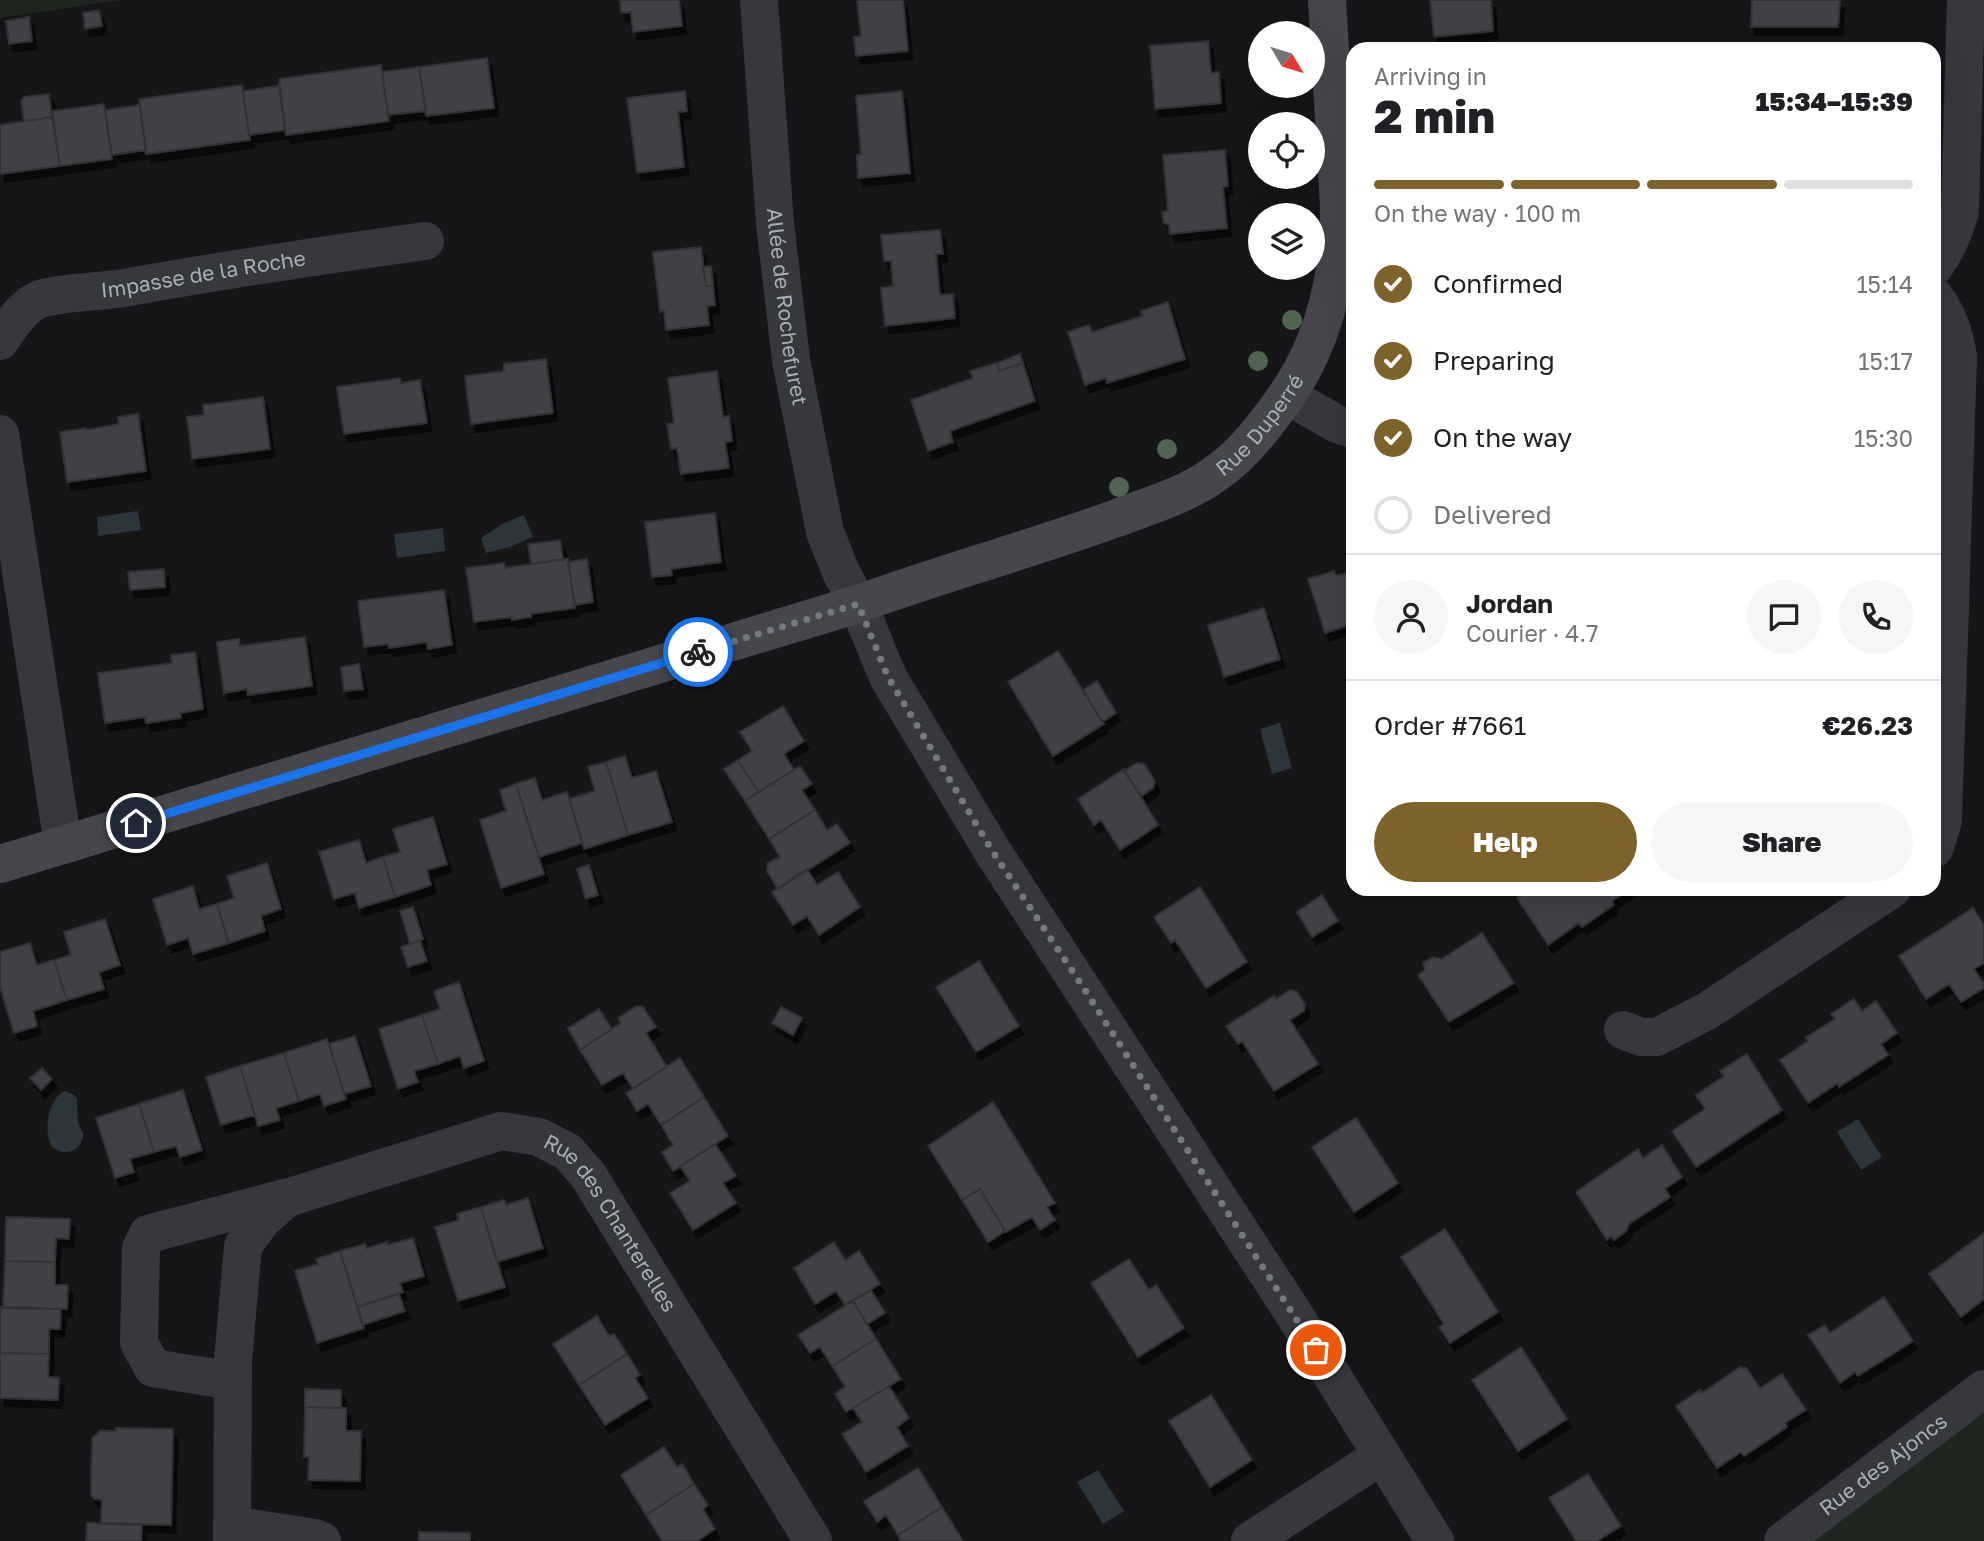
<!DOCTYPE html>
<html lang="en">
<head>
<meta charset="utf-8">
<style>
	body { margin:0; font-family:"Golos Text",sans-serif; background:#f6f6f6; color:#202124; height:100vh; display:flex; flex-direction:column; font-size:26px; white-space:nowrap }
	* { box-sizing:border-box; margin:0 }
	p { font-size:23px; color:#757577 }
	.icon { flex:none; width:38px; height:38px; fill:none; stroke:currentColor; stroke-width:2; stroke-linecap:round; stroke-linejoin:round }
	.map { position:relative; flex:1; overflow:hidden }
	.panel { position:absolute; left:1346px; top:42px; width:595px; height:854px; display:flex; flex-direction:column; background:#fff; border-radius:21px; box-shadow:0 7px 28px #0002 }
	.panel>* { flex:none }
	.needle { width:46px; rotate:128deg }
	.fabs { position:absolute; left:1248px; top:21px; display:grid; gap:14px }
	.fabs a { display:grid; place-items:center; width:77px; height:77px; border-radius:50%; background:#fff; box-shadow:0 7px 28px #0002; font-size:35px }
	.pin { position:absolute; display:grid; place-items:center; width:60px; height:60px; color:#fff; margin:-30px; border:4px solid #fff; border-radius:50%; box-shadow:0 2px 7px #0007 }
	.courier { position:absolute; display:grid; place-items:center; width:70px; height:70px; margin:-35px; border:5px solid #1a73e8; border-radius:50%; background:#fff; color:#222; box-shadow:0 2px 9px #0007 }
	.summary em { font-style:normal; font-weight:800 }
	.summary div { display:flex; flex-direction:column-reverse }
	.summary { display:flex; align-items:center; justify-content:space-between; height:119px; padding:0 28px }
	h1 { font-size:46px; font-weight:800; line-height:52px }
	.bar { display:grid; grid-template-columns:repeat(4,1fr); gap:10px 7px; align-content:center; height:84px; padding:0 28px }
	.bar i { height:9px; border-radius:5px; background:#e0e0e0 }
	.bar .active { background:#7e622b }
	.bar p { grid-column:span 4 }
	.line { display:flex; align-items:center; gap:18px; padding:0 28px; border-top:2px solid #e0e0e0 }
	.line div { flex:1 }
	.round { display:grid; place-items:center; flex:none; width:74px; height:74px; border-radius:37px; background:#f6f6f6 }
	ol { padding:0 28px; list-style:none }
	li { display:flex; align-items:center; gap:21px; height:77px }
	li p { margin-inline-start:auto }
	li .icon { padding:7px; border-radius:50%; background:#7e622b; color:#fff; stroke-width:4 }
	li:last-child { color:#757577 }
	li i { width:38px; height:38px; border:4px solid #e0e0e0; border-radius:50% }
	.primary-button { display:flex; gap:14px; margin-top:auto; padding:14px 28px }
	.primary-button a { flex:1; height:80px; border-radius:42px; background:#7e622b; color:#fff; font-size:28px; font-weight:800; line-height:80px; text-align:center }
	.primary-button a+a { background:#f6f6f6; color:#202124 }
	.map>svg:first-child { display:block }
	.green { fill:#1e261f }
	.water { fill:#2c353c }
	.building { fill:#404145; stroke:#303034; stroke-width:2; filter:url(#shadow) }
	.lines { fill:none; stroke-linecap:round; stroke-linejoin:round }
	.street { stroke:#37383d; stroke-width:38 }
	.secondary { stroke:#45474d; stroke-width:38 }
	.tree { fill:#506452 }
	.done { stroke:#757880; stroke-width:7; stroke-dasharray:0 12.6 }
	.route { stroke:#1a73e8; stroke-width:9 }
	.labels { text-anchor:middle; stroke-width:6; stroke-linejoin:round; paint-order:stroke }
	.street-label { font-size:21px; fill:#a8adb8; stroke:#111113 }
</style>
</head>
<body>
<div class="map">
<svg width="1984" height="1541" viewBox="0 0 1984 1541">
	<defs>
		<filter id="shadow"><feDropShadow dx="4.5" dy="8" stdDeviation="0" flood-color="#0009"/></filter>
	</defs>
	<rect width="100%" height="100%" fill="#161618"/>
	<path class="green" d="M0,0H121L0,18Z
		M1984,1413V1541H1812Z"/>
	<path class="water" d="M138,511L141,530L98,536L97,517Z
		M524,515L533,537L510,547L486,553L481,538L504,523Z
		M443,528L445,551L397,558L394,534Z
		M1280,723L1292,768L1272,774L1260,729Z
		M65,1091L74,1095L77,1099C78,1109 76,1117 80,1127C82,1133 84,1131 83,1137C79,1154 63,1155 52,1147C43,1132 48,1098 65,1091Z
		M1858,1119L1882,1157L1861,1170L1837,1132Z
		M1098,1470L1124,1511L1103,1524L1077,1482Z"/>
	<path class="building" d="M620,0H679L682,26L633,32L631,12L621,13Z
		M857,0H903L908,51L856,56L854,37L861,36Z
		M1430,0H1491L1493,31L1434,37Z
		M1752,0H1840L1838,27H1751Z
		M99,10L102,26L85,29L83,13Z
		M29,17L32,41L9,44L6,21Z
		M1208,41L1211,73L1219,72L1221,103L1155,109L1150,46Z
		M487,58L494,108L426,116L419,67Z
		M381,65L389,121L286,135L279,79Z
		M419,67L426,111L388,115L382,72Z
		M242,85L250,140L146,154L139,99Z
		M279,86L285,130L249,135L243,91Z
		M685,91L687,111L678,112L684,167L637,173L627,98Z
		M902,91L910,173L858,178L857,155L861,154L856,96Z
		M49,94L52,117L24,121L21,101L24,97Z
		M104,104L112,159L60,166L52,111Z
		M140,105L146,150L112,155L105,110Z
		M52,117L60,166L0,174V125Z
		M1225,150L1228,186L1223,187L1227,228L1170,234L1169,225L1164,223L1162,212L1168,211L1163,155Z
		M940,230L943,254H936L940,295L953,294L955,318L885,326L881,288L893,286L891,261H884L881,235Z
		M701,247L706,286L713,285L715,305L707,306L709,325L666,330L664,311L660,312L653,252Z
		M711,266L713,285L706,286L703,267Z
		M1168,302L1185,359L1107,383L1106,378L1085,385L1068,332L1089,325L1092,332L1143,316L1141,311Z
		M1020,354L1023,363L999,371L997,363Z
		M546,359L553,413L471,424L465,376L504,371V364Z
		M997,363L999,371L1023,363L1035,401L950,431L953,442L928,451L911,400L973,378L970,371Z
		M717,371L723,417L729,416L732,441L725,442L729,468L681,474L677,448L671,449L667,424L674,423L668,378Z
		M400,378L401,383L420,380L427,423L344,434L337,387Z
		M263,397L270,449L192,459L187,417L204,415L203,405Z
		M138,414L146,471L67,482L60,432L86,428L87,430L119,424L118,417Z
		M715,513L721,562L671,569L672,575L652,577L645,522Z
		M560,540L563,559L531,564L528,544Z
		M568,559L575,608L531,614V617L512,620V617L474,622L466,568L504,563L505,568Z
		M587,559L593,602L575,605L568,562Z
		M164,569L165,587L130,590L128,572Z
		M1334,571L1336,576L1353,571V624L1325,633L1308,579Z
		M444,590L452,645L428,649L427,642L389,648L388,644L364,647L358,601Z
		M1264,608L1280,659L1224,677L1208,625Z
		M305,637L312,686L248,695L247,689L224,693L217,642L239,639L240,646Z
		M1058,651L1104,724L1053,756L1008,682Z
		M195,652L203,709L180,713L181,718L146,723L145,717L105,723L98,673L172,663L171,655Z
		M359,664L363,689L344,691L341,667Z
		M1097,681L1116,713L1102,722L1083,690Z
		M783,706L804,741L784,754L794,770L758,792L738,760L752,751L740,732Z
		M625,756L632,778L656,771L672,822L628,835L606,762Z
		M738,760L758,792L745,801L724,769Z
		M606,762L628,835L584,849L569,799L595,791L588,767Z
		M1137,763L1144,764L1155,781L1153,788L1141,796L1124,771Z
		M800,766L812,784L802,790L815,810L769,839L745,801Z
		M1124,769L1158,825L1120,850L1101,820L1094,825L1078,799Z
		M535,778L542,800L567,792L583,843L539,857L516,784Z
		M516,784L544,874L501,888L480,820L506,811L500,790Z
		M815,810L827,830L837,824L850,843L778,889L767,871L768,863L780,857L769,839Z
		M433,817L447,864L427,870L431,885L395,897L383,857L400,852L393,829Z
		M359,840L366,863L383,857L395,897L359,908L355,893L334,899L319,852Z
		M267,863L281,909L261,916L265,931L229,943L217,904L234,898L227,876Z
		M589,865L598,895L586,899L577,869Z
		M807,869L817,885L838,872L860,907L819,935L807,916L793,925L772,892Z
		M193,886L199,909L217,904L229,943L193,954L188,938L167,945L153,899Z
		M1200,887L1247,962L1206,988L1175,940L1171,943L1154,917Z
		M1523,889H1630L1612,901L1614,905L1582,927L1579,923L1548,945L1517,898L1525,893Z
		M1322,895L1338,921L1312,937L1297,912Z
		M413,907L423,939L410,944L400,911Z
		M1973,908L1984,925V963L1974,969L1984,984V988L1961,1002L1949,984L1926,999L1899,956Z
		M105,919L120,965L99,972L104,989L67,1000L54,960L71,955L64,932Z
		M1482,933L1514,983L1449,1022L1418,975L1425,970L1423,963L1433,957L1442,959Z
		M420,940L427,961L408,967L401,947Z
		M30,943L37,965L54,960L67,1000L33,1011L37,1026L14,1033L0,987V952Z
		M979,961L1019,1026L976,1052L936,987Z
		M459,982L484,1061L464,1068L460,1056L438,1064L422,1015L440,1009L434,991Z
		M1290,990L1297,992L1305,1005L1304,1011L1290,1020L1318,1064L1274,1091L1242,1041L1238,1044L1226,1026L1274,996L1276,999Z
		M1854,999L1862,1011L1876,1001L1897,1033L1881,1044L1888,1055L1839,1087L1838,1083L1808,1103L1780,1060L1808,1041L1806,1037L1835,1019L1831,1014Z
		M637,1006L643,1007L656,1027L646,1033L667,1067L633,1089L623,1073L602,1085L580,1050L621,1023L618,1018Z
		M781,1007L802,1018L793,1035L772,1023Z
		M599,1009L612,1029L580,1050L568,1028Z
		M422,1015L438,1064L414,1071L418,1082L398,1089L379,1029Z
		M355,1036L371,1086L344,1094L329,1044Z
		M327,1039L346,1099L324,1106L320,1094L299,1101L284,1053Z
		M284,1053L299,1101L276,1108L280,1120L258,1126L240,1066Z
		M1747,1054L1782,1110L1696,1167L1672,1131L1705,1109L1696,1095L1724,1076L1720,1071Z
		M680,1058L704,1097L661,1125L648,1104L637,1111L626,1093Z
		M240,1066L255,1115L221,1125L206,1077Z
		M42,1068L52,1079L41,1090L30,1078Z
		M183,1090L202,1150L180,1157L176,1146L154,1152L139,1104Z
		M704,1097L728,1136L673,1171L662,1152L673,1145L661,1125Z
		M993,1102L1055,1203L1047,1207L1055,1220L1040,1230L1032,1217L1006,1232L980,1189L962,1200L928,1146Z
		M139,1104L154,1152L130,1159L134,1172L115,1178L96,1118Z
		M1356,1118L1398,1183L1354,1212L1312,1147Z
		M715,1144L736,1176L723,1183L736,1203L693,1230L670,1193L690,1181L680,1166Z
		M1662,1145L1682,1177L1665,1189L1670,1197L1629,1224L1626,1231L1614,1240L1611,1236L1607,1240L1576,1192L1638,1149L1643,1158Z
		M980,1189L1005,1231L988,1242L962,1200Z
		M528,1198L543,1248L497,1262L481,1207L504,1200L506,1205Z
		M481,1207L505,1287L458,1301L435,1227L459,1220L457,1214Z
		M6,1217L70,1219L69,1239L56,1238L55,1262L5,1261Z
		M1445,1229L1498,1312L1450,1343L1439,1327L1444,1324L1401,1257Z
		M1984,1233V1293L1982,1294L1984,1299L1961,1317L1929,1274Z
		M413,1238L424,1276L400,1283L403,1292L357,1307L340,1251L365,1244L367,1248L387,1242L388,1245Z
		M834,1242L845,1260L859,1251L880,1284L845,1305L836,1291L815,1304L794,1268Z
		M340,1251L364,1328L317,1343L295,1271L318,1264L316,1259Z
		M1129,1259L1149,1290L1156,1285L1184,1328L1138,1357L1091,1283Z
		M5,1261L55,1262V1285H68L67,1309L3,1308Z
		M871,1290L885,1313L867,1324L853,1301Z
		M399,1294L405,1311L362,1325L357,1307Z
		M1884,1297L1913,1341L1858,1376L1855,1372L1840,1383L1808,1335L1825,1325L1830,1333Z
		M853,1301L876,1339L832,1366L820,1347L810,1353L798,1335Z
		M0,1307L61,1309L60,1329H49V1354L0,1353Z
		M597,1316L609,1336L614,1334L627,1354L579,1385L553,1344Z
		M876,1339L901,1379L846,1412L835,1394L845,1387L832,1366Z
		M1521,1347L1567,1419L1518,1451L1472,1380Z
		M0,1353L49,1354L48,1377L59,1378L58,1400L0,1398Z
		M627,1354L640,1375L635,1378L648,1398L605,1425L579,1385Z
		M1740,1367L1746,1368L1760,1388L1782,1374L1806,1410L1785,1423L1787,1427L1744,1456L1741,1452L1717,1468L1676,1406L1700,1390L1702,1393Z
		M889,1386L909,1418L897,1427L908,1446L866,1472L842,1434L862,1422L853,1408Z
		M305,1389L341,1390V1408L305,1407Z
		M1211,1395L1252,1460L1210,1487L1169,1421Z
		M305,1407L346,1408V1431H361L360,1481L308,1480L309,1457H304Z
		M116,1428L173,1429L171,1525L101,1523L102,1500L95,1499L91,1495L92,1438L100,1431H116Z
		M664,1447L677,1467L682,1464L694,1484L646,1515L621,1475Z
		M918,1468L942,1507L898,1535L886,1515L877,1522L864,1501Z
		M1588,1474L1621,1526L1597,1541H1576L1549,1498Z
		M694,1484L708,1505L703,1509L715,1529L697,1541H662L646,1515Z
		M942,1507L963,1541H901L898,1535Z
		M87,1523L142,1525L141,1541H86Z
		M419,1532L470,1533V1541H419Z"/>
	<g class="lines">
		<g class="street">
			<path id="s1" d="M759,0L775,223L791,360L825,532L841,572L858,604L888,677L993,852L1290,1308L1435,1541"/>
			<path d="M1934,267C1947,249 1954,233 1960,211L1966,0"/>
			<path d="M1934,296C1948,315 1954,332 1958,356L1943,821L1934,849"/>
			<path id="s2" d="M0,341C9,327 24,305 40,299C61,292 100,292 124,288C224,270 324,255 425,241"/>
			<path d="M1288,396L1337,424L1353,429"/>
			<path d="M0,434L63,845"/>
			<path d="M1623,1030L1641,1037H1657L1707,1011L1892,889"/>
			<path d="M233,1381L153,1368L139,1343L141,1248L148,1234L285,1198"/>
			<path d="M232,1525L315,1538L322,1541"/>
			<path id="s3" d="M232,1541L233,1361L243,1246L262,1220L287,1198L501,1131L539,1137L568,1152L588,1175L813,1541"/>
			<path d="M1250,1541L1381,1456"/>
			<path id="s4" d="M1783,1541L1984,1389"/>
		</g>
		<path class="secondary" id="s5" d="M0,864L858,604C942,573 1029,550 1114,519C1148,506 1185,496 1215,474C1236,460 1252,442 1267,422C1309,370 1329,320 1337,254C1341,221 1338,187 1336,153C1333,102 1330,51 1327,0"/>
	</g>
	<g class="tree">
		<circle cx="1292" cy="320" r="10"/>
		<circle cx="1258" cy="361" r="10"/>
		<circle cx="1167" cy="449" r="10"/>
		<circle cx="1119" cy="487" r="10"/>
	</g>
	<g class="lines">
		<path class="done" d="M698,652L858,604L888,677L993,852L1079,981L1316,1350"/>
		<path class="route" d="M136,823L698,652"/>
	</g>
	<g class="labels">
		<g class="street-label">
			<text dy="7" stroke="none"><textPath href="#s2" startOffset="224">Impasse de la Roche</textPath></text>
			<text dy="7" stroke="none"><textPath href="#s1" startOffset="308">Allée de Rochefuret</textPath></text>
			<text dy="7" stroke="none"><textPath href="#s5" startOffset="1344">Rue Duperré</textPath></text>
			<text dy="7" stroke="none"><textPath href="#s3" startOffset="738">Rue des Chanterelles</textPath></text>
			<text dy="7" stroke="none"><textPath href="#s4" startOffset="126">Rue des Ajoncs</textPath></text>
		</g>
	</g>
</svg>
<div class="fabs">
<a><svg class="needle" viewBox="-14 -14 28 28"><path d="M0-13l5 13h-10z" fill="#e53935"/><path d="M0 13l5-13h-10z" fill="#757577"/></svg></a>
<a><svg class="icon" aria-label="locate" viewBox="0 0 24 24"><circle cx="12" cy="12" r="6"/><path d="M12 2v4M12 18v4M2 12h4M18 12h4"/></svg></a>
<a><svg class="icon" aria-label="layers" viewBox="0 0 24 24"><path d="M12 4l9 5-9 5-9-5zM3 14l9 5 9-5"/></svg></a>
</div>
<div class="pin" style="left:1316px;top:1350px;background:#ea580c"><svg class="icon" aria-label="bag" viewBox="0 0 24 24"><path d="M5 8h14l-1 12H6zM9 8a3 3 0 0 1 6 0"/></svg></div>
<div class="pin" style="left:136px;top:823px;background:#1f2937"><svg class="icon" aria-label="home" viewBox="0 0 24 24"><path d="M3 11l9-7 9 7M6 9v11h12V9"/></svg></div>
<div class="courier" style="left:698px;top:652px"><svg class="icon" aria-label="bike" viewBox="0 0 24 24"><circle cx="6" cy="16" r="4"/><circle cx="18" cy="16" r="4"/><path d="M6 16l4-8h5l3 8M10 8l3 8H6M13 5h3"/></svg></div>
<section class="panel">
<div class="summary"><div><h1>2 min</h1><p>Arriving in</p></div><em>15:34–15:39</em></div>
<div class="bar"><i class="active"></i><i class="active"></i><i class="active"></i><i></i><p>On the way · 100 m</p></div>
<ol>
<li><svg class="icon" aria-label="check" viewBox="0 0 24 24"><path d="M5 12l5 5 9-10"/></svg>Confirmed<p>15:14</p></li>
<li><svg class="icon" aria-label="check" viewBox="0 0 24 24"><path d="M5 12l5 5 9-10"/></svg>Preparing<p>15:17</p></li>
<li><svg class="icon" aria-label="check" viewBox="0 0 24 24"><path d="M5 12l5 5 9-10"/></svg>On the way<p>15:30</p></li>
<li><i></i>Delivered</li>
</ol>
<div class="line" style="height:126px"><a class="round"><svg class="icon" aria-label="person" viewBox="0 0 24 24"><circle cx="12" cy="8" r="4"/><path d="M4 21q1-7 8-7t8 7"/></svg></a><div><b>Jordan</b><p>Courier · 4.7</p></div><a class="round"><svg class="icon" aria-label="chat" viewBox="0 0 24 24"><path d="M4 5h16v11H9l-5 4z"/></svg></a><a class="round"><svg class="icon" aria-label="phone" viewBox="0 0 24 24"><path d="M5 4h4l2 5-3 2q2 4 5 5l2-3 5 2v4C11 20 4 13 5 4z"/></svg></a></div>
<div class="line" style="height:91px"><div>Order #7661</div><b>€26.23</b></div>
<div class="primary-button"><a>Help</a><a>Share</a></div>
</section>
</div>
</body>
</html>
